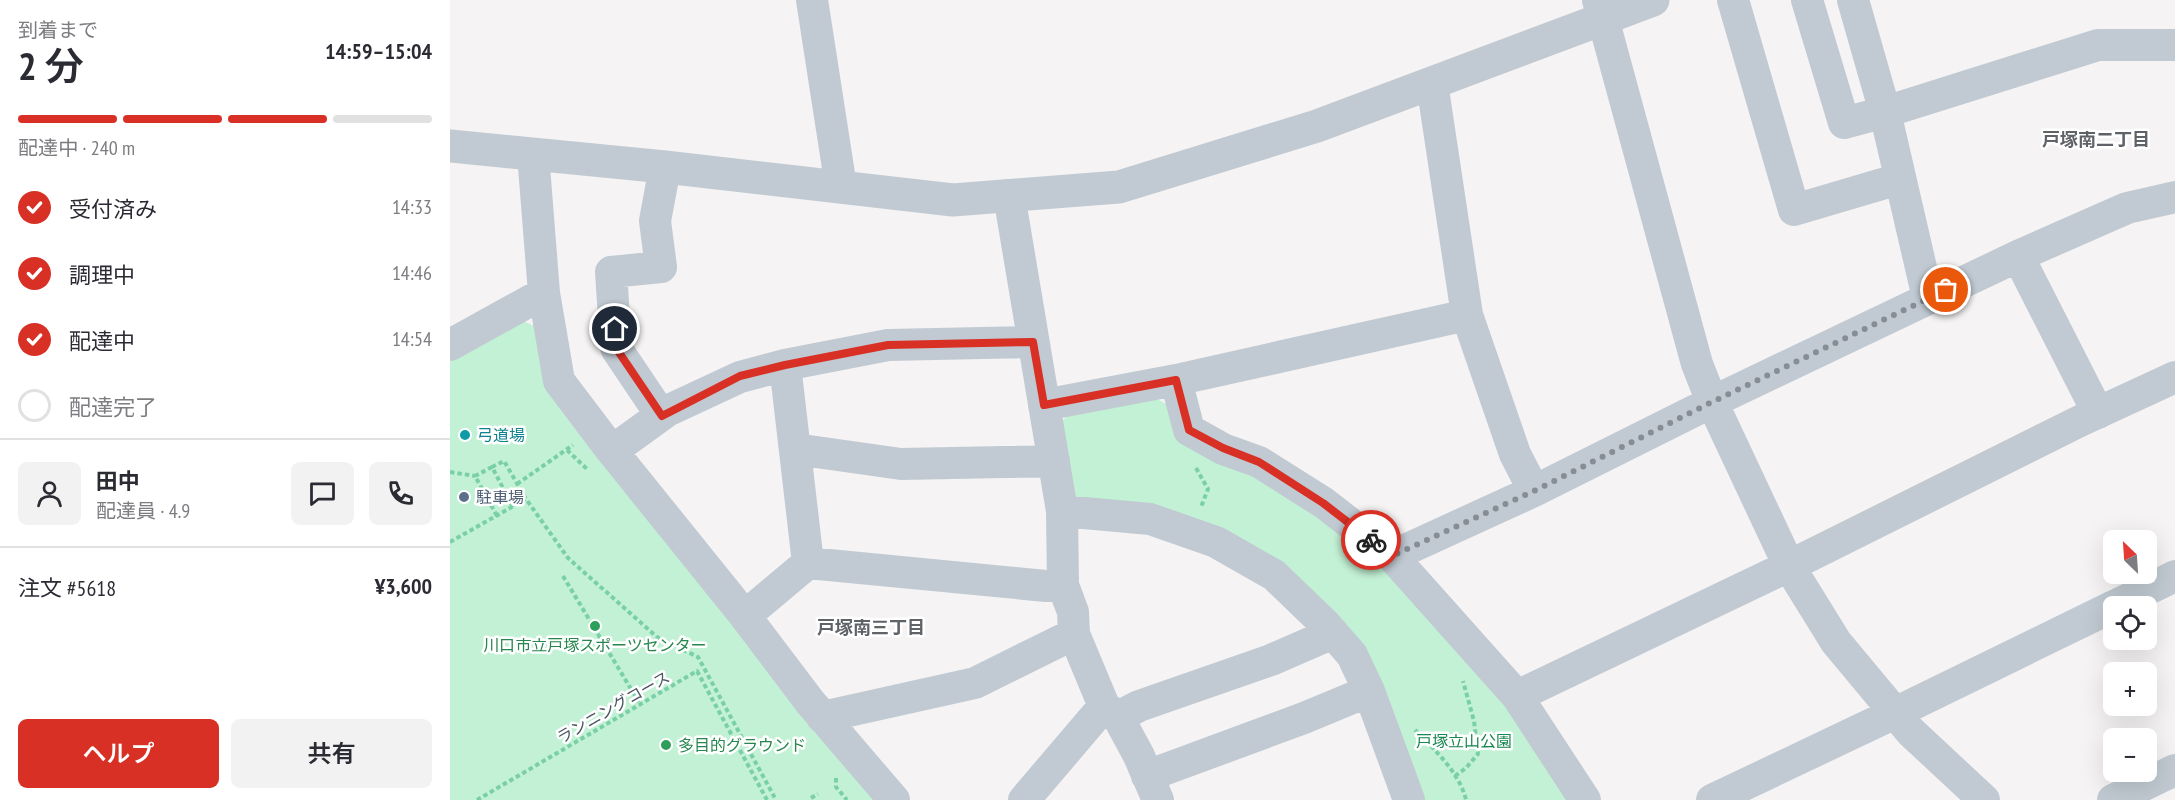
<!DOCTYPE html>
<html lang="ja">
<head>
<meta charset="utf-8">
<style>
	body { margin:0; font-family:"PT Sans Narrow","Noto Sans JP",sans-serif; background:#f2f2f3; color:#2b2b33; height:100vh; display:flex; flex-direction:column; font-size:22px; white-space:nowrap }
	* { box-sizing:border-box; margin:0 }
	p { font-size:20px; color:#7c7c81 }
	.icon { flex:none; width:33px; height:33px; fill:none; stroke:currentColor; stroke-width:2; stroke-linecap:round; stroke-linejoin:round }
	.map { position:relative; flex:1; overflow:hidden }
	.side { display:flex; flex-direction:column; background:#fff; width:450px }
	.side>* { flex:none }
	.needle { width:39px; rotate:335deg }
	.buttons { position:absolute; left:1653px; top:530px; display:grid; gap:12px }
	.buttons a { display:grid; place-items:center; width:54px; height:54px; border-radius:9px; background:#fff; box-shadow:0 6px 24px #0002; font-size:30px }
	.pin { position:absolute; display:grid; place-items:center; width:51px; height:51px; color:#fff; margin:-26px; border:3px solid #fff; border-radius:50%; box-shadow:0 2px 6px #0007 }
	.courier { position:absolute; display:grid; place-items:center; width:60px; height:60px; margin:-30px; border:4px solid #d93025; border-radius:50%; background:#fff; color:#222; box-shadow:0 2px 8px #0007 }
	.overview em { font-style:normal; font-weight:600 }
	.overview div { display:flex; flex-direction:column-reverse }
	.overview { display:flex; align-items:center; justify-content:space-between; height:102px; padding:0 18px }
	h1 { font-size:39px; font-weight:600; line-height:45px }
	.bar { display:grid; grid-template-columns:repeat(4,1fr); gap:9px 6px; align-content:center; height:72px; padding:0 18px }
	.bar i { height:8px; border-radius:4px; background:#e1e1e2 }
	.bar .on { background:#d93025 }
	.bar p { grid-column:span 4 }
	.line { display:flex; align-items:center; gap:15px; padding:0 18px; border-top:2px solid #e1e1e2 }
	.line div { flex:1 }
	.round { display:grid; place-items:center; flex:none; width:63px; height:63px; border-radius:9px; background:#f2f2f3 }
	ol { padding:0 18px; list-style:none }
	li { display:flex; align-items:center; gap:18px; height:66px }
	li p { margin-inline-start:auto }
	li .icon { padding:6px; border-radius:50%; background:#d93025; color:#fff; stroke-width:4 }
	li:last-child { color:#7c7c81 }
	li i { width:33px; height:33px; border:3px solid #e1e1e2; border-radius:50% }
	.cta { display:flex; gap:12px; margin-top:auto; padding:12px 18px }
	.cta a { flex:1; height:69px; border-radius:9px; background:#d93025; color:#fff; font-size:24px; font-weight:600; line-height:69px; text-align:center }
	.cta a+a { background:#f2f2f3; color:#2b2b33 }
	main { display:flex; flex:1; min-height:0 }
	.map>svg:first-child { display:block }
	.green { fill:#c3f1d5 }
	.lines { fill:none; stroke-linecap:round; stroke-linejoin:round }
	.path { stroke:#7ad0a6; stroke-width:4; stroke-dasharray:4.5 3; stroke-linecap:butt }
	.minor { stroke:#c1cad2; stroke-width:32 }
	.tertiary { stroke:#c1cad2; stroke-width:33 }
	.done { stroke:#868d94; stroke-width:6; stroke-dasharray:0 10.8 }
	.route { stroke:#d93025; stroke-width:8 }
	.culture-dot { fill:#0f9aa8; stroke:#fff; stroke-width:2 }
	.service-dot { fill:#5c6f8a; stroke:#fff; stroke-width:2 }
	.leisure-dot { fill:#2e9e5b; stroke:#fff; stroke-width:2 }
	.labels { text-anchor:middle; stroke-width:5; stroke-linejoin:round; paint-order:stroke }
	.culture-label { font-size:16px; fill:#0d838f; stroke:#fff; text-anchor:start }
	.service-label { font-size:16px; fill:#4e5e75; stroke:#fff; text-anchor:start }
	.leisure-label { font-size:16px; fill:#27864d; stroke:#fff }
	.street-label { font-size:16px; fill:#4a5661; stroke:#fff }
	.park-label { font-size:16px; fill:#17864f; stroke:#fff }
	.neighbourhood-label { font-size:18px; font-weight:bold; fill:#5f6368; stroke:#fff }
</style>
</head>
<body>
<main>
<section class="side">
<div class="overview"><div><h1>2 分</h1><p>到着まで</p></div><em>14:59–15:04</em></div>
<div class="bar"><i class="on"></i><i class="on"></i><i class="on"></i><i></i><p>配達中 · 240 m</p></div>
<ol>
<li><svg class="icon" aria-label="check" viewBox="0 0 24 24"><path d="M5 12l5 5 9-10"/></svg>受付済み<p>14:33</p></li>
<li><svg class="icon" aria-label="check" viewBox="0 0 24 24"><path d="M5 12l5 5 9-10"/></svg>調理中<p>14:46</p></li>
<li><svg class="icon" aria-label="check" viewBox="0 0 24 24"><path d="M5 12l5 5 9-10"/></svg>配達中<p>14:54</p></li>
<li><i></i>配達完了</li>
</ol>
<div class="line" style="height:108px"><a class="round"><svg class="icon" aria-label="person" viewBox="0 0 24 24"><circle cx="12" cy="8" r="4"/><path d="M4 21q1-7 8-7t8 7"/></svg></a><div><b>田中</b><p>配達員 · 4.9</p></div><a class="round"><svg class="icon" aria-label="chat" viewBox="0 0 24 24"><path d="M4 5h16v11H9l-5 4z"/></svg></a><a class="round"><svg class="icon" aria-label="phone" viewBox="0 0 24 24"><path d="M5 4h4l2 5-3 2q2 4 5 5l2-3 5 2v4C11 20 4 13 5 4z"/></svg></a></div>
<div class="line" style="height:78px"><div>注文 #5618</div><b>¥3,600</b></div>
<div class="cta"><a>ヘルプ</a><a>共有</a></div>
</section>
<div class="map">
<svg width="1725" height="800" viewBox="0 0 1725 800">
	<rect width="100%" height="100%" fill="#f5f3f3"/>
	<path class="green" d="M73,321L93,330L98,383L431,800H0V360Z
		M704,397L723,408L767,457L845,500L931,564L1068,711L1124,800H972L838,572L631,504L616,490L606,428L619,414Z"/>
	<g class="lines">
		<path class="path" d="M117,450L138,470
			M42,467L25,476L47,516
			M746,468L758,489L751,507
			M0,472L25,476
			M67,484L123,445
			M63,507L42,467L54,461L76,499
			M0,542L76,499L118,558L207,637L248,657L326,800
			M113,576L190,704
			M965,730C984,749 1010,773 1016,800
			M1005,776L1016,768L1028,754L1024,721L1013,681
			M386,778V787L397,800
			M361,798L368,794
			M27,800L247,671L317,800"/>
		<path class="minor" d="M362,0L391,187
			M1148,0L1247,364L1262,402L1339,566L1386,642L1461,732L1534,800
			M1283,0L1344,210L1449,179
			M1357,0L1394,123L1435,112L1648,45H1725
			M1403,0L1435,112L1478,298
			M982,83L1017,315L1065,454L1084,491
			M83,154L94,293L109,381L162,451L295,616L360,702L444,800
			M559,195L612,511L613,585L623,612L624,634L654,706L668,717L689,756L708,800
			M1568,256L1648,413
			M0,345L94,293
			M726,380L739,430L773,449L809,462L874,503L942,556L1067,696L1135,800
			M594,405L726,380L1017,315
			M211,415L166,348L161,272L211,267L205,221L215,167
			M345,449L451,464L604,461
			M162,451L217,411L290,377L335,365L438,345L583,342
			M612,511L700,519L766,542L824,575L875,624L902,655L919,691L959,800
			M942,556L1084,491L1262,402L1568,256L1677,208L1725,197
			M358,563L596,586L613,585
			M1664,606L1725,576
			M295,616L358,563L335,365
			M1067,696L1339,566L1632,420L1725,377
			M372,717L525,683L624,634
			M668,717L689,706L821,660L883,633
			M697,776L854,718L919,691
			M574,800L654,706
			M1262,800L1445,713L1664,606
			M1663,800L1725,770"/>
		<path class="tertiary" d="M0,146L215,167L503,200L669,187L867,126L1203,0"/>
	</g>
	<g class="lines">
		<path class="done" d="M921,540L942,556L1084,491L1262,402L1496,290"/>
		<path class="route" d="M165,329L166,348L212,416L290,376L335,365L438,345L583,342L594,405L726,380L739,430L773,448L809,462L873,503L921,540"/>
	</g>
	<circle class="culture-dot" cx="15" cy="435" r="6"/>
	<circle class="service-dot" cx="14" cy="497" r="6"/>
	<g class="leisure-dot">
		<circle cx="145" cy="626" r="6"/>
		<circle cx="216" cy="745" r="6"/>
	</g>
	<g class="labels">
		<g class="culture-label">
			<text x="27" y="441">弓道場</text>
		</g>
		<g class="service-label">
			<text x="26" y="503">駐車場</text>
		</g>
		<g class="leisure-label">
			<text x="145" y="651">川口市立戸塚スポーツセンター</text>
			<text x="228" y="751" text-anchor="start">多目的グラウンド</text>
		</g>
		<g class="street-label">
			<text transform="translate(163 707) rotate(-30)" y="6">ランニングコース</text>
		</g>
		<g class="park-label">
			<text x="1014" y="747">戸塚立山公園</text>
		</g>
		<g class="neighbourhood-label">
			<text x="1646" y="146">戸塚南二丁目</text>
			<text x="421" y="634">戸塚南三丁目</text>
		</g>
	</g>
</svg>
<div class="buttons">
<a><svg class="needle" viewBox="-14 -14 28 28"><path d="M0-13l5 13h-10z" fill="#e53935"/><path d="M0 13l5-13h-10z" fill="#7c7c81"/></svg></a>
<a><svg class="icon" aria-label="locate" viewBox="0 0 24 24"><circle cx="12" cy="12" r="6"/><path d="M12 2v4M12 18v4M2 12h4M18 12h4"/></svg></a>
<a>+</a>
<a>−</a>
</div>
<div class="pin" style="left:1496px;top:290px;background:#ea580c"><svg class="icon" aria-label="bag" viewBox="0 0 24 24"><path d="M5 8h14l-1 12H6zM9 8a3 3 0 0 1 6 0"/></svg></div>
<div class="pin" style="left:165px;top:329px;background:#1f2937"><svg class="icon" aria-label="home" viewBox="0 0 24 24"><path d="M3 11l9-7 9 7M6 9v11h12V9"/></svg></div>
<div class="courier" style="left:921px;top:540px"><svg class="icon" aria-label="bike" viewBox="0 0 24 24"><circle cx="6" cy="16" r="4"/><circle cx="18" cy="16" r="4"/><path d="M6 16l4-8h5l3 8M10 8l3 8H6M13 5h3"/></svg></div>
</div>
</main>
</body>
</html>
